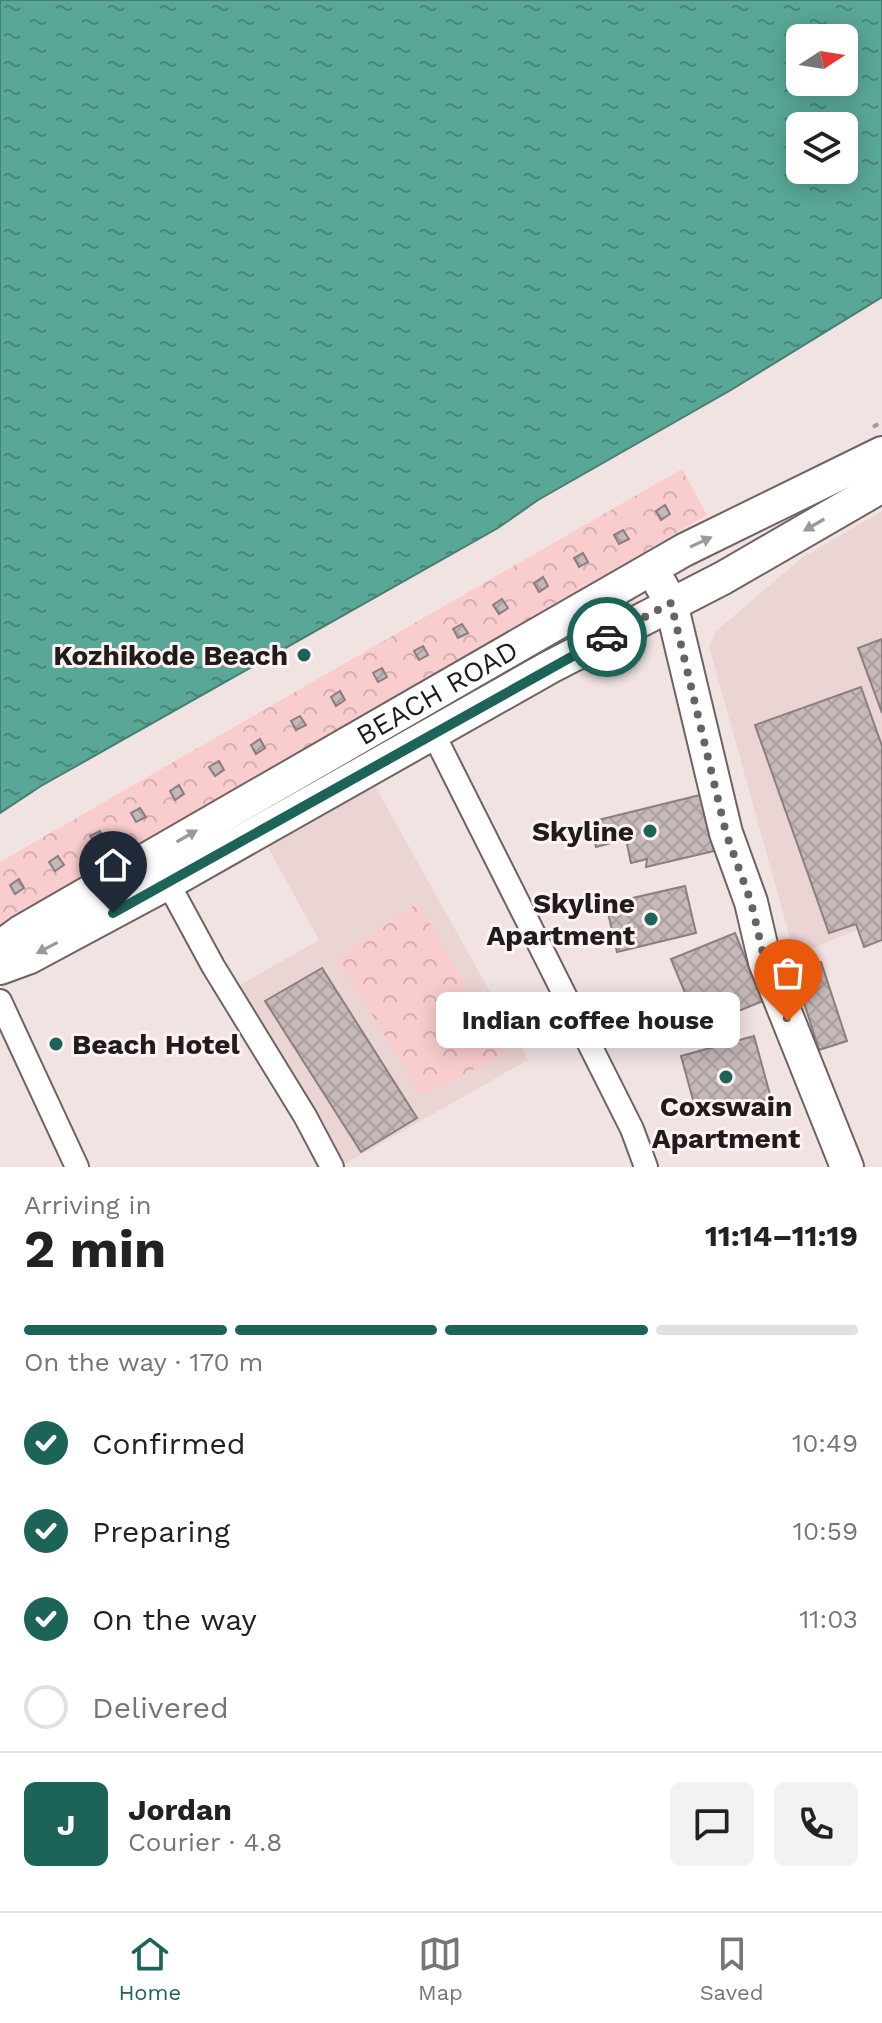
<!DOCTYPE html>
<html lang="en">
<head>
<meta charset="utf-8">
<style>
	body { margin:0; font-family:"Work Sans",sans-serif; background:#f2f2f2; color:#222; height:100vh; display:flex; flex-direction:column; font-size:30px; white-space:nowrap }
	* { box-sizing:border-box; margin:0 }
	p { font-size:26px; color:#767676 }
	.icon { flex:none; width:44px; height:44px; fill:none; stroke:currentColor; stroke-width:2; stroke-linecap:round; stroke-linejoin:round }
	.map { position:relative; height:1167px; overflow:hidden }
	.side { display:flex; flex-direction:column; background:#fff; flex:1 }
	.side>* { flex:none }
	.needle { width:52px; rotate:78deg }
	.tools { position:absolute; left:786px; top:24px; display:grid; gap:16px }
	.tools a { display:grid; place-items:center; width:72px; height:72px; border-radius:12px; background:#fff; box-shadow:0 4px 20px #0003; font-size:40px }
	.pin { position:absolute; display:grid; place-items:center; width:68px; height:68px; color:#fff; margin:-82px -34px; border-radius:50% 50% 50% 0; rotate:-45deg; box-shadow:0 0 8px #0007 }
	.pin .icon { rotate:45deg }
	.courier { position:absolute; display:grid; place-items:center; width:80px; height:80px; margin:-40px; border:6px solid #1d6458; border-radius:50%; background:#fff; color:#222; box-shadow:0 2px 10px #0007 }
	.bubble { position:absolute; height:56px; border-radius:12px; background:#fff; box-shadow:0 4px 20px #0003; font-size:26px; font-weight:700; line-height:56px; text-align:center }
	.head em { font-style:normal; font-weight:700 }
	.head div { display:flex; flex-direction:column-reverse }
	.head { display:flex; align-items:center; justify-content:space-between; height:136px; padding:0 24px }
	h1 { font-size:52px; font-weight:700; line-height:60px }
	.bar { display:grid; grid-template-columns:repeat(4,1fr); gap:12px 8px; align-content:center; height:96px; padding:0 24px }
	.bar i { height:10px; border-radius:6px; background:#e0e0e0 }
	.bar .active { background:#1d6458 }
	.bar p { grid-column:span 4 }
	.line { display:flex; align-items:center; gap:20px; padding:0 24px; border-top:2px solid #e0e0e0 }
	.line div { flex:1 }
	.round { display:grid; place-items:center; flex:none; width:84px; height:84px; border-radius:12px; background:#f2f2f2 }
	ol { padding:0 24px; list-style:none }
	li { display:flex; align-items:center; gap:24px; height:88px }
	li p { margin-inline-start:auto }
	li .icon { padding:8px; border-radius:50%; background:#1d6458; color:#fff; stroke-width:4 }
	li:last-child { color:#767676 }
	li i { width:44px; height:44px; border:4px solid #e0e0e0; border-radius:50% }
	.dock { display:flex; justify-content:space-around; align-items:center; height:112px; border-top:2px solid #e0e0e0; background:#fff; font-size:22px; color:#767676 }
	.dock a { display:grid; justify-items:center; gap:4px }
	.dock .active { color:#1d6458 }
	.map>svg:first-child { display:block }
	.built { fill:#ebd4d4 }
	.park { fill:url(#park-crowns) }
	.water { fill:url(#water-ripples); stroke:#487d72; stroke-width:2; fill-rule:evenodd }
	.building { fill:url(#building-cross-hatch); stroke:#8b7e7e; stroke-width:2 }
	.lines { fill:none; stroke-linecap:round; stroke-linejoin:round }
	.street-casing { stroke:#6f6262; stroke-width:26 }
	.secondary-casing { stroke:#6f6262; stroke-width:36 }
	.path { stroke:#a59999; stroke-width:4; stroke-dasharray:6 6; stroke-linecap:butt }
	.street { stroke:#fff; stroke-width:22 }
	.secondary { stroke:#fff; stroke-width:32 }
	.oneway { fill:#9b9999 }
	.done { stroke:#6a6262; stroke-width:8; stroke-dasharray:0 14.4 }
	.route { stroke:#1d6458; stroke-width:10 }
	.poi-dot { fill:#1d6458; stroke:#fdf1f1; stroke-width:3 }
	.labels { text-anchor:middle; stroke-width:6; stroke-linejoin:round; paint-order:stroke }
	.poi-label { font-size:28px; font-weight:bold; fill:#211c1c; stroke:#fdf1f1; text-anchor:end }
	.street-label { font-size:28px; fill:#211c1c; stroke:#fdf1f1 }
</style>
</head>
<body>
<div class="map">
<svg width="882" height="1167" viewBox="0 0 882 1167">
	<defs>
		<pattern id="park-crowns" width="20" height="18" patternUnits="userSpaceOnUse" patternTransform="scale(2)"><rect width="20" height="18" fill="#f9cccd"/><path d="M2 6a3 3 0 1 1 6 0M12 15a3 3 0 1 1 6 0" fill="none" stroke="#d5afaf"/></pattern>
		<pattern id="water-ripples" width="26" height="14" patternUnits="userSpaceOnUse" patternTransform="scale(2)"><rect width="26" height="14" fill="#58a797"/><path d="M2 4q2-2 4 0t4 0M15 11q2-2 4 0t4 0" fill="none" stroke="#48877a"/></pattern>
		<pattern id="building-cross-hatch" width="8" height="8" patternUnits="userSpaceOnUse" patternTransform="scale(2)"><rect width="8" height="8" fill="#c6b8b8"/><path d="M0 0l8 8M0 8l8-8" fill="none" stroke="#aa9e9e"/></pattern>
	</defs>
	<rect width="100%" height="100%" fill="#f2e3e3"/>
	<path class="built" d="M882,511V919L795,956L709,646L716,631L803,557Z
		M374,784L528,1060L341,1166L240,985L319,940L266,844Z"/>
	<path class="park" d="M682,469L707,515L0,925V862Z
		M418,903L503,1054L422,1096L337,959Z"/>
	<path class="water" d="M0,0H882V297L731,390L538,500L498,528L41,786L0,813ZM800,38H844V82H800ZM800,126H844V170H800Z"/>
	<path class="building" d="M665,505L670,514L661,520L656,511Z
		M623,530L629,539L619,544L614,535Z
		M583,553L588,562L579,567L574,558Z
		M543,577L548,586L539,592L534,583Z
		M502,599L508,608L499,614L493,605Z
		M462,624L468,633L458,638L453,629Z
		M882,639V713L858,648Z
		M423,646L428,655L419,660L414,651Z
		M382,668L387,677L378,682L373,673Z
		M861,687L882,746V940L864,947L856,924L829,933L755,725Z
		M340,691L345,700L336,706L331,697Z
		M300,716L306,725L296,730L291,721Z
		M260,739L265,748L256,754L251,745Z
		M219,761L224,770L215,776L209,767Z
		M179,785L184,794L175,800L170,791Z
		M700,795L714,851L646,867L647,859L631,863L626,839L596,847L590,822Z
		M140,808L146,817L136,822L131,813Z
		M100,831L105,840L96,845L90,836Z
		M58,856L64,865L55,871L49,862Z
		M19,879L24,888L15,894L10,885Z
		M685,886L696,933L617,952L606,904Z
		M735,933L763,1001L699,1027L671,959Z
		M821,962L847,1041L819,1050L794,971Z
		M322,968L417,1118L361,1152L265,1001Z
		M754,1036L771,1098L698,1118L681,1056Z"/>
	<g class="lines">
		<g class="street-casing">
			<path id="street" d="M433,733L632,1129L646,1167
				M168,883L213,966L305,1116L332,1167
				M0,1001L77,1167"/>
		</g>
		<g class="secondary-casing">
			<g id="secondary">
				<path d="M661,585L671,603L726,833L751,902L765,962L847,1167"/>
				<path id="s1" d="M0,947L22,931L684,550L882,453"/>
				<path d="M0,968L30,957L168,883L550,667L723,578L882,486"/>
			</g>
		</g>
		<path class="path" d="M873,427L882,422"/>
		<use href="#street" class="street"/>
		<use href="#secondary" class="secondary"/>
	</g>
	<defs><path id="oneway-solid" d="M-6-.8H1V-3.2L6.5 0L1 3.2V.8H-6Z" transform="scale(2)"/></defs>
	<g class="oneway">
		<use href="#oneway-solid" transform="translate(814 525) rotate(150)"/>
		<use href="#oneway-solid" transform="translate(701 542) rotate(-25)"/>
		<use href="#oneway-solid" transform="translate(187 836) rotate(-30)"/>
		<use href="#oneway-solid" transform="translate(47 948) rotate(152)"/>
	</g>
	<g class="lines">
		<path class="done" d="M607,637L671,603L726,833L751,902L765,962L788,1021"/>
		<path class="route" d="M113,913L607,637"/>
	</g>
	<g class="poi-dot">
		<circle cx="304" cy="655" r="8"/>
		<circle cx="650" cy="831" r="8"/>
		<circle cx="651" cy="919" r="8"/>
		<circle cx="56" cy="1044" r="8"/>
		<circle cx="726" cy="1077" r="8"/>
	</g>
	<g class="labels">
		<g class="poi-label">
			<text x="288" y="665">Kozhikode Beach</text>
			<text x="634" y="841">Skyline</text>
			<text x="635" y="913">Skyline<tspan x="635" dy="32">Apartment</tspan></text>
			<text x="72" y="1054" text-anchor="start">Beach Hotel</text>
			<text x="726" y="1116" text-anchor="middle">Coxswain<tspan x="726" dy="32">Apartment</tspan></text>
		</g>
		<g class="street-label">
			<text dy="10" stroke="none"><textPath href="#s1" startOffset="506">BEACH ROAD</textPath></text>
		</g>
	</g>
</svg>
<div class="tools">
<a><svg class="needle" viewBox="-14 -14 28 28"><path d="M0-13l5 13h-10z" fill="#e53935"/><path d="M0 13l5-13h-10z" fill="#767676"/></svg></a>
<a><svg class="icon" aria-label="layers" viewBox="0 0 24 24"><path d="M12 4l9 5-9 5-9-5zM3 14l9 5 9-5"/></svg></a>
</div>
<div class="pin" style="left:788px;top:1021px;background:#ea580c"><svg class="icon" aria-label="bag" viewBox="0 0 24 24"><path d="M5 8h14l-1 12H6zM9 8a3 3 0 0 1 6 0"/></svg></div>
<div class="pin" style="left:113px;top:913px;background:#1f2937"><svg class="icon" aria-label="home" viewBox="0 0 24 24"><path d="M3 11l9-7 9 7M6 9v11h12V9"/></svg></div>
<div class="courier" style="left:607px;top:637px"><svg class="icon" aria-label="car" viewBox="0 0 24 24"><path d="M5 17H2v-5l4-1 3-4h7l3 4 3 1v5h-3M9 17h6M6 11h13"/><circle cx="7" cy="17" r="2"/><circle cx="17" cy="17" r="2"/></svg></div>
<div class="bubble" style="left:436px;top:992px;width:304px">Indian coffee house</div>
</div>
<section class="side">
<div class="head"><div><h1>2 min</h1><p>Arriving in</p></div><em>11:14–11:19</em></div>
<div class="bar"><i class="active"></i><i class="active"></i><i class="active"></i><i></i><p>On the way · 170 m</p></div>
<ol>
<li><svg class="icon" aria-label="check" viewBox="0 0 24 24"><path d="M5 12l5 5 9-10"/></svg>Confirmed<p>10:49</p></li>
<li><svg class="icon" aria-label="check" viewBox="0 0 24 24"><path d="M5 12l5 5 9-10"/></svg>Preparing<p>10:59</p></li>
<li><svg class="icon" aria-label="check" viewBox="0 0 24 24"><path d="M5 12l5 5 9-10"/></svg>On the way<p>11:03</p></li>
<li><i></i>Delivered</li>
</ol>
<div class="line" style="height:144px"><b class="round" style="background:#1d6458;color:#fff">J</b><div><b>Jordan</b><p>Courier · 4.8</p></div><a class="round"><svg class="icon" aria-label="chat" viewBox="0 0 24 24"><path d="M4 5h16v11H9l-5 4z"/></svg></a><a class="round"><svg class="icon" aria-label="phone" viewBox="0 0 24 24"><path d="M5 4h4l2 5-3 2q2 4 5 5l2-3 5 2v4C11 20 4 13 5 4z"/></svg></a></div>
</section>
<nav class="dock">
<a class="active"><svg class="icon" aria-label="home" viewBox="0 0 24 24"><path d="M3 11l9-7 9 7M6 9v11h12V9"/></svg>Home</a>
<a><svg class="icon" aria-label="map" viewBox="0 0 24 24"><path d="M3 6l6-2 6 2 6-2v14l-6 2-6-2-6 2zM9 4v14M15 6v14"/></svg>Map</a>
<a><svg class="icon" aria-label="saved" viewBox="0 0 24 24"><path d="M7 4h10v16l-5-4-5 4z"/></svg>Saved</a>
</nav>
</body>
</html>
